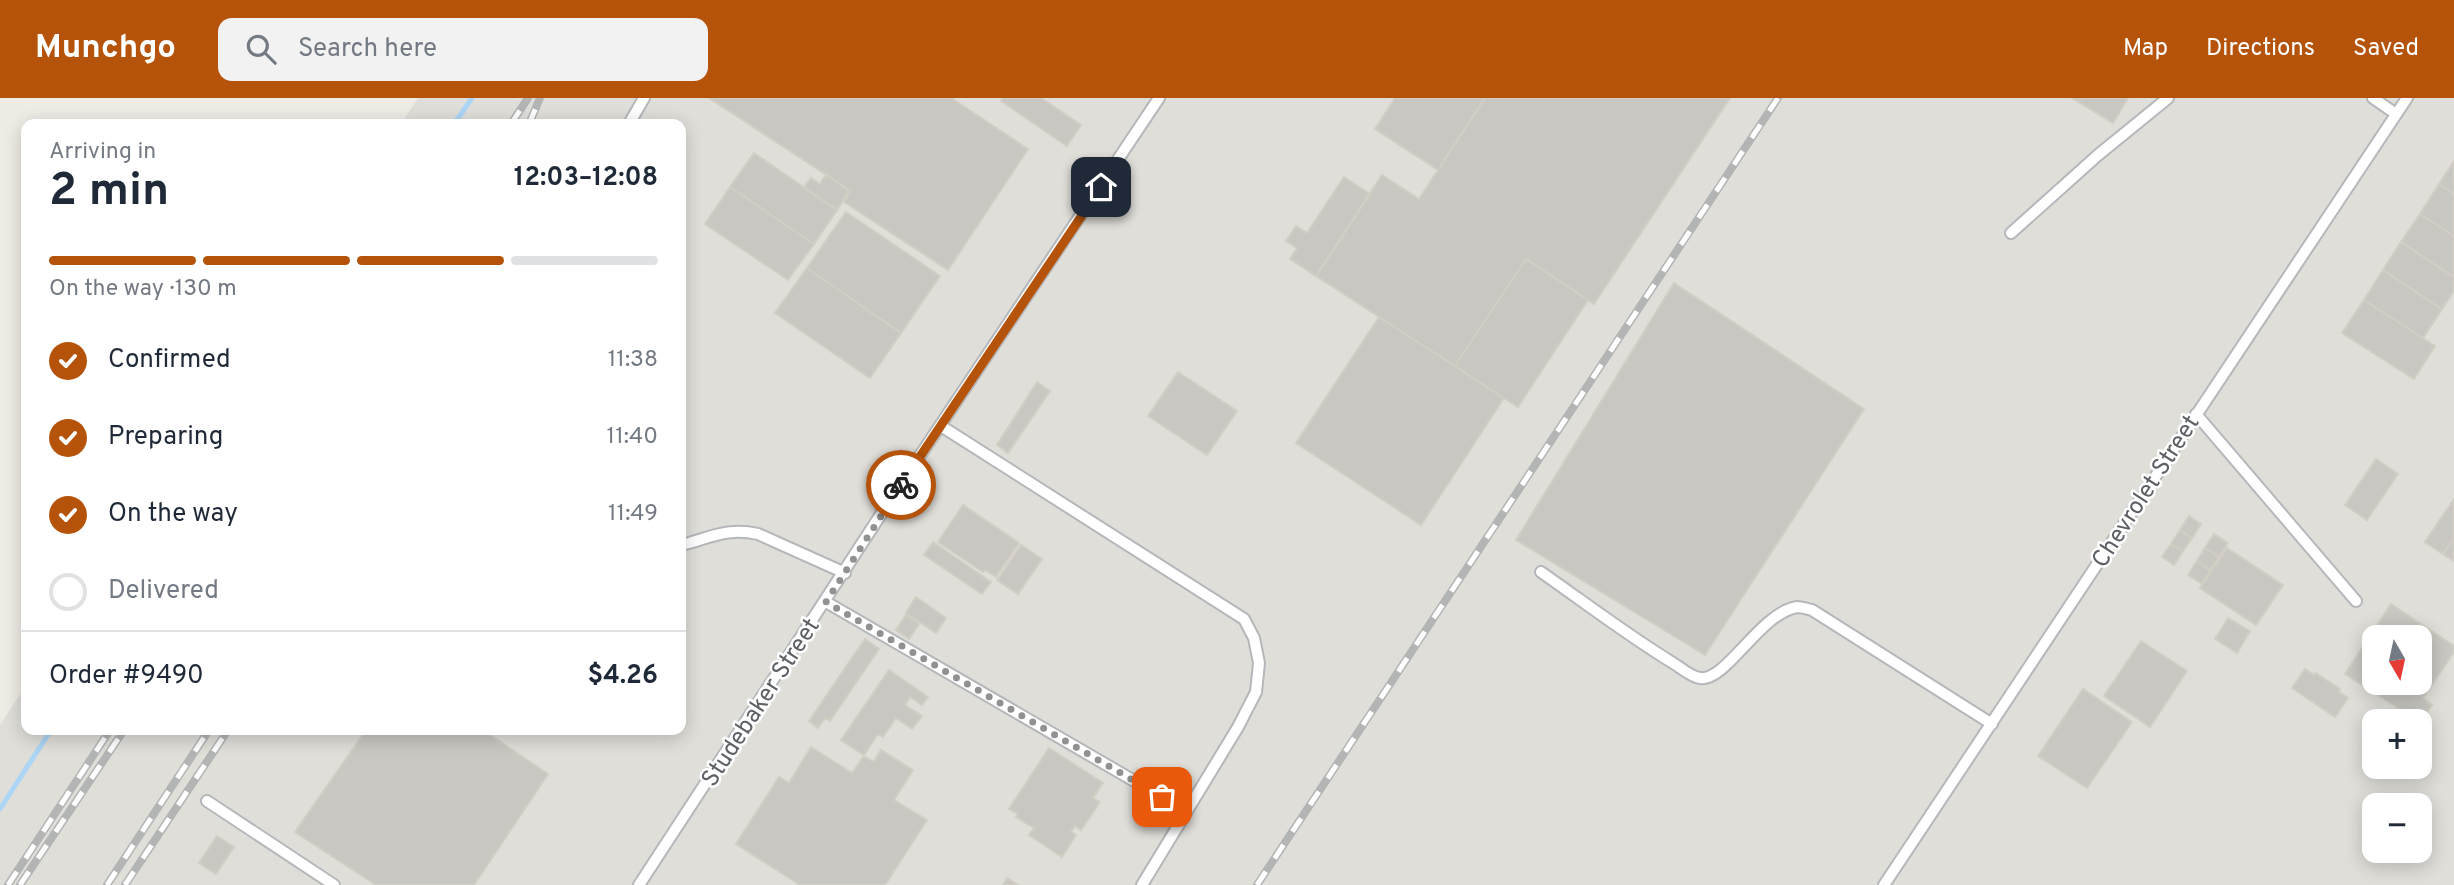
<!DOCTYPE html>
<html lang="en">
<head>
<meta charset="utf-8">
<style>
	body { margin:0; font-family:Overpass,sans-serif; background:#f2f2f3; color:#1f2937; height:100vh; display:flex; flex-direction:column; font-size:26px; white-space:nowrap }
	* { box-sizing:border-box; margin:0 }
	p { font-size:23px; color:#747a83 }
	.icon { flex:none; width:38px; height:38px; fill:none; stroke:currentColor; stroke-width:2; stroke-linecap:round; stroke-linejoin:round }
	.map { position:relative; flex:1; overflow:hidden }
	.details { position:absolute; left:21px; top:21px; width:665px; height:616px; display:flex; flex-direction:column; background:#fff; border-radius:14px; box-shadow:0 4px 18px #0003 }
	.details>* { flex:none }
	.needle { width:46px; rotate:171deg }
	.tools { position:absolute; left:2362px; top:527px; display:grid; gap:14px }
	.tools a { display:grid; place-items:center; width:70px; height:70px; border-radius:14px; background:#fff; box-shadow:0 4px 18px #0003; font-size:35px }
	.pin { position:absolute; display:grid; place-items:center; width:60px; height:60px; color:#fff; margin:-30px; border-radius:14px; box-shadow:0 4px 10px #0006 }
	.courier { position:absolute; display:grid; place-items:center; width:70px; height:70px; margin:-35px; border:5px solid #b45309; border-radius:50%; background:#fff; color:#222; box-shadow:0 2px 9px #0007 }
	.headline em { font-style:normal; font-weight:700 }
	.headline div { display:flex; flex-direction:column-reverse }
	.headline { display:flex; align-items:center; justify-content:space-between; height:119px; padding:0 28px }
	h1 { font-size:46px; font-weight:700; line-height:52px }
	.bar { display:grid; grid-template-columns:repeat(4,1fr); gap:10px 7px; align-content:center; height:84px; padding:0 28px }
	.bar i { height:9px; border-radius:5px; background:#e0e1e3 }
	.bar .on { background:#b45309 }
	.bar p { grid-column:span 4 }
	.line { display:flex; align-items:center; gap:18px; padding:0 28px; border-top:2px solid #e0e1e3 }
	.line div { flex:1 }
	ol { padding:0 28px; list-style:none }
	li { display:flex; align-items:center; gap:21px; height:77px }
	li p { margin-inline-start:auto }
	li .icon { padding:7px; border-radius:50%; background:#b45309; color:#fff; stroke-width:4 }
	li:last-child { color:#747a83 }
	li i { width:38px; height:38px; border:4px solid #e0e1e3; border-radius:50% }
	header { display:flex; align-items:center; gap:42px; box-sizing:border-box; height:98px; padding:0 35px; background:#b45309; color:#fff }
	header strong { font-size:33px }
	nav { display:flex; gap:38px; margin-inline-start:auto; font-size:24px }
	.search { width:490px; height:63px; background:#f2f2f3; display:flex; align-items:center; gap:18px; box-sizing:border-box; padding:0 24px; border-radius:14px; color:#747a83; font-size:26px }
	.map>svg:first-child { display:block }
	.industrial { fill:#dfded9; fill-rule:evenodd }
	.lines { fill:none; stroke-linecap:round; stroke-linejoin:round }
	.stream { stroke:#acd5f6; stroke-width:5 }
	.building { fill:#c9c7c2; stroke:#d2cec4; stroke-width:2; fill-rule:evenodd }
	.service-casing { stroke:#b5b7ba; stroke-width:14 }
	.service { stroke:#fff; stroke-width:10 }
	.rail-casing { stroke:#b3b4b4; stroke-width:8 }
	.rail { stroke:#fff; stroke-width:5; stroke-dasharray:16; stroke-linecap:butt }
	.done { stroke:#909191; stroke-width:7; stroke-dasharray:0 12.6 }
	.route { stroke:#b45309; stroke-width:9 }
	.labels { text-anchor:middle; stroke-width:5; stroke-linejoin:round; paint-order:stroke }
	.street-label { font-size:24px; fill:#5d6064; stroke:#fff }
</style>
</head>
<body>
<header>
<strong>Munchgo</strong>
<div class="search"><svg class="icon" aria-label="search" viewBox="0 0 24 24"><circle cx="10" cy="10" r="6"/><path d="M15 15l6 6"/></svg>Search here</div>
<nav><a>Map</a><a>Directions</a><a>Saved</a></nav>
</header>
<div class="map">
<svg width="2454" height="787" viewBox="0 0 2454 787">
	<rect width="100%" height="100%" fill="#eeece5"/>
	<path class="industrial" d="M418,0H2454V787H0V627L26,587V632H681V26H401ZM2375,539H2420V584H2375ZM2375,623H2420V668H2375ZM2375,707H2420V752H2375Z"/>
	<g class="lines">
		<path class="stream" d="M454,26L472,0
			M0,711L51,632"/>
	</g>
	<path class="building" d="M709,0H951L1028,51L948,172L844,104L851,93Z
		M1003,0H1041L1081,27L1067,48L1001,3Z
		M1395,0H1485L1438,72L1375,31Z
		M1485,0H1730L1594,206L1526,161L1455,268L1316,178L1382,77L1419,101Z
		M2072,0H2128L2113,25Z
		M754,55L837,112L814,146L730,89Z
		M2454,63V96L2439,86Z
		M826,77L849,93L837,112L804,89L811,80L820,86Z
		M1344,79L1370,96L1316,178L1290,161L1297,150L1286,143L1296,128L1307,135Z
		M2439,86L2454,96V138L2420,116Z
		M730,89L814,146L788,182L705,126Z
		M846,114L940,178L901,235L807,170Z
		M2420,116L2454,138V179L2401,144Z
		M2401,144L2454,179V193L2442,211L2383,172Z
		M1526,161L1588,202L1518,309L1455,268Z
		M807,170L901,235L870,280L775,215Z
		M2383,172L2442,211L2423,240L2364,202Z
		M1674,185L1864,311L1705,557L1516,442Z
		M2364,202L2435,248L2414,281L2342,235Z
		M1379,219L1504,300L1421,427L1296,345Z
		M1178,274L1237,313L1207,357L1148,318Z
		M1037,284L1050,293L1008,355L997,347Z
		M2376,361L2398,376L2367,422L2345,407Z
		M2454,401V440L2443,456L2425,444Z
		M963,407L1019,445L996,479L985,472L983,474L938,444Z
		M2189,418L2201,426L2192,440L2180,432Z
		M2180,432L2192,440L2183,453L2171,446Z
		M2214,436L2228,445L2219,459L2205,450Z
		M2454,440V463L2443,456Z
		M933,444L991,484L982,496L924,457Z
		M2171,446L2183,453L2174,467L2162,459Z
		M1021,447L1042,461L1018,496L997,482Z
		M2205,450L2219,459L2210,472L2197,463Z
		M2227,450L2283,487L2256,527L2200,490Z
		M2197,463L2210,472L2202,486L2188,477Z
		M916,499L946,520L936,535L906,515Z
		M2391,506L2454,548V554L2423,600L2432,607L2420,624L2345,576ZM2375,539H2420V584H2375Z
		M906,517L919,526L909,541L896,532Z
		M2228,520L2250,533L2237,555L2215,541Z
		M865,541L879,551L830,623L825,620L818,630L809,623Z
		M2141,543L2187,573L2150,629L2104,598Z
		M2305,571L2314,577L2316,575L2340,591L2339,594L2348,600L2335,619L2292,590Z
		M889,572L928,599L922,607L910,599L905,607L922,618L912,631L896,620L883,639L878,636L864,657L841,642Z
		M2083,591L2132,624L2087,690L2038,658Z
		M366,632H483L548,676L474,787H376L295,734Z
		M811,649L852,675L864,658L874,664L881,652L913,672L894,702L927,722L885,787H800L736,746L779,679L789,685Z
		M1049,650L1103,685L1093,700L1100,704L1081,732L1075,728L1071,734L1076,737L1062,759L1029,737L1034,730L1016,719L1018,716L1009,711Z
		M217,738L234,749L216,776L199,765Z
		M1007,780L1018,787H1003Z"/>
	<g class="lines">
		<g class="service-casing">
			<path id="service" d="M2373,0L2396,16
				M629,26L644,0
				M2011,135L2098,57L2168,0
				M2196,316L2356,503
				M941,328L1244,521L1254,540L1259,565L1256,594L1238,629L1142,787
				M681,447C710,440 727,429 758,436L845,475
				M1541,474C1584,504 1627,537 1673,565C1680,569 1691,579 1700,580C1726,584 1760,515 1797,509C1801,509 1808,511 1812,512L1992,626
				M826,504L1186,713
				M207,703L334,787
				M639,787L889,404L1159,0
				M1884,787L2407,0"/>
		</g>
		<use href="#service" class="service"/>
		<g class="rail-casing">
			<path id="rail" d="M511,26L528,0
				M529,26L540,0
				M8,787L110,632
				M20,787L124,632
				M107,787L209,632
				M125,787L228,632
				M1257,787L1778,0"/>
		</g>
		<use href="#rail" class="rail"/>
	</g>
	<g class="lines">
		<path class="done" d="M901,387L826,504L1162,699"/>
		<path class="route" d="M901,387L1101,89"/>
	</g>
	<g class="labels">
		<g class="street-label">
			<text transform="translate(2145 393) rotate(-57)" y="8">Chevrolet Street</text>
			<text transform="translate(760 604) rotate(-57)" y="8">Studebaker Street</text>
		</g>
	</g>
</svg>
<div class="tools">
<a><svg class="needle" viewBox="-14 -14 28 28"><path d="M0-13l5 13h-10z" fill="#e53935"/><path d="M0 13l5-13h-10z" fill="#747a83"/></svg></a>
<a>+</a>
<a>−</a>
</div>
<div class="pin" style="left:1162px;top:699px;background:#ea580c"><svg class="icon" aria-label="bag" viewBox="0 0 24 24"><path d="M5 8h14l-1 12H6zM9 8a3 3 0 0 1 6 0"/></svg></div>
<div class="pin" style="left:1101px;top:89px;background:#1f2937"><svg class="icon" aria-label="home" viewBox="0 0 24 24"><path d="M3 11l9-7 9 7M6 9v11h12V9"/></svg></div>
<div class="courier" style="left:901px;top:387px"><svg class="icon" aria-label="bike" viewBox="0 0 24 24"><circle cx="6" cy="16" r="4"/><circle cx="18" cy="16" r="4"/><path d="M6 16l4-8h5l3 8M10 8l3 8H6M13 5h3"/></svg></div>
<section class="details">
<div class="headline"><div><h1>2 min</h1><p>Arriving in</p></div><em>12:03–12:08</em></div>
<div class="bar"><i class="on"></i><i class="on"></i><i class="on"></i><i></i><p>On the way · 130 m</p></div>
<ol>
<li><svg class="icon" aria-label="check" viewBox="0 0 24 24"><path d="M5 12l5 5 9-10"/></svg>Confirmed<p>11:38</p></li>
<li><svg class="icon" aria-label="check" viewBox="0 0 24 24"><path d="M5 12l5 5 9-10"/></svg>Preparing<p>11:40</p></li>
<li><svg class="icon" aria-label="check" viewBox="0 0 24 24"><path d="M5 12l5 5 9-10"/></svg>On the way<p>11:49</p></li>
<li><i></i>Delivered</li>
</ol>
<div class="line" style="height:91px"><div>Order #9490</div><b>$4.26</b></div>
</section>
</div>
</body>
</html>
